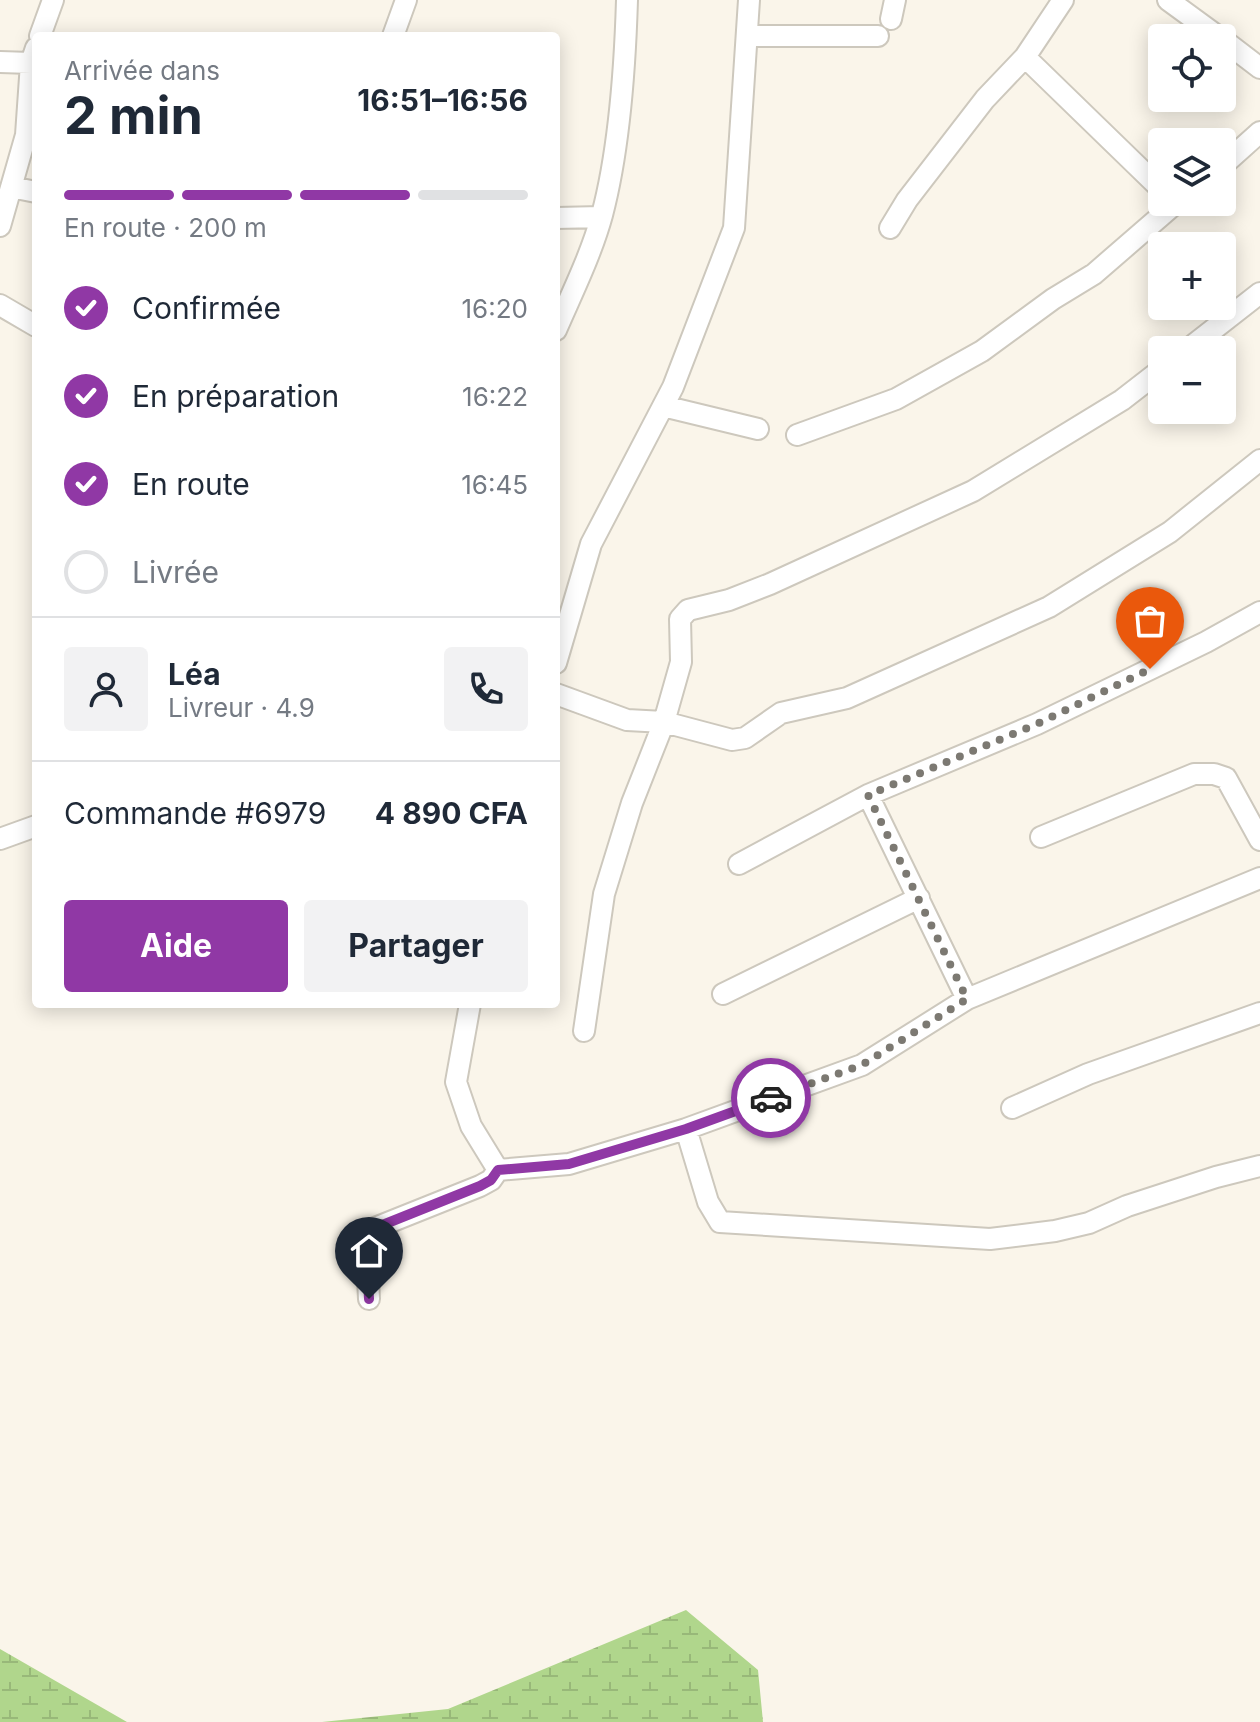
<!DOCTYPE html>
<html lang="fr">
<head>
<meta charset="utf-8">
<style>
	body { margin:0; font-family:Inter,sans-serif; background:#f2f2f3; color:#1f2937; height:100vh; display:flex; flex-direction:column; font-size:30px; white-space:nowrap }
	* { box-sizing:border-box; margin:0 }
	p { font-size:26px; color:#747a83 }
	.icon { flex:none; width:44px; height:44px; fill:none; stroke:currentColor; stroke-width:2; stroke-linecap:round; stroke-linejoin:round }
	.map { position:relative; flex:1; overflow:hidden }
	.sheet { position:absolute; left:32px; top:32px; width:528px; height:976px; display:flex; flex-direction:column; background:#fff; border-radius:8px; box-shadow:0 4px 20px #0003 }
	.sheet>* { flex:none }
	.fabs { position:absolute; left:1148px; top:24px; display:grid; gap:16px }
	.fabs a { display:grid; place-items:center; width:88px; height:88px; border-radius:8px; background:#fff; box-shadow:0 4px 20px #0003; font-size:40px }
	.pin { position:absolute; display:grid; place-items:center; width:68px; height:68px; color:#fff; margin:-82px -34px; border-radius:50% 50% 50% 0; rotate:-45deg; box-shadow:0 0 8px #0007 }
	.pin .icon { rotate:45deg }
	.courier { position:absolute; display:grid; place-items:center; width:80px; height:80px; margin:-40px; border:6px solid #9038a5; border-radius:50%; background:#fff; color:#222; box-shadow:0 2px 10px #0007 }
	.summary em { font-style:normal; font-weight:700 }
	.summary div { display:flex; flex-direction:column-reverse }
	.summary { display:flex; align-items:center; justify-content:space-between; height:136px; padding:0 32px }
	h1 { font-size:52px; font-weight:700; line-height:60px }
	.bar { display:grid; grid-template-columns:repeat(4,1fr); gap:12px 8px; align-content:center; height:96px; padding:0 32px }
	.bar i { height:10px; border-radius:6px; background:#e0e1e3 }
	.bar .selected { background:#9038a5 }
	.bar p { grid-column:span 4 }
	.line { display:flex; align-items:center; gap:20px; padding:0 32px; border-top:2px solid #e0e1e3 }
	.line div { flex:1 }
	.round { display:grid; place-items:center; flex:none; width:84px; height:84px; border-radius:8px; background:#f2f2f3 }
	ol { padding:0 32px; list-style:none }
	li { display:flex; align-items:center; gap:24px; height:88px }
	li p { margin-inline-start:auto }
	li .icon { padding:8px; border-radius:50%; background:#9038a5; color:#fff; stroke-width:4 }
	li:last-child { color:#747a83 }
	li i { width:44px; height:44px; border:4px solid #e0e1e3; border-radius:50% }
	.cta { display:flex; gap:16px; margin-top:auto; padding:16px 32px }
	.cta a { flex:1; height:92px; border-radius:8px; background:#9038a5; color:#fff; font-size:32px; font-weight:700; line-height:92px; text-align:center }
	.cta a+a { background:#f2f2f3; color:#1f2937 }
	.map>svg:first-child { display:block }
	.wetland { fill:url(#wetland-marsh) }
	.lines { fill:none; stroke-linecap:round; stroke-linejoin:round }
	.minor-casing { stroke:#cdc8bd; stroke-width:24 }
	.minor { stroke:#fff; stroke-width:20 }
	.done { stroke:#7c7972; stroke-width:8; stroke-dasharray:0 14.4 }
	.route { stroke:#9038a5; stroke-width:10 }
</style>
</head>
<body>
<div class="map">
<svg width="1260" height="1722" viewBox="0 0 1260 1722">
	<defs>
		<pattern id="wetland-marsh" width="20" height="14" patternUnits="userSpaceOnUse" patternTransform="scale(2)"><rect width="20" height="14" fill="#b0d68c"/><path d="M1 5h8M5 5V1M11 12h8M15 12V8" fill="none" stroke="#98b879"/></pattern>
	</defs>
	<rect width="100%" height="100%" fill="#faf5ea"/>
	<path class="wetland" d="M686,1610L758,1670L763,1722H322L448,1709Z
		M0,1649L127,1722H0Z"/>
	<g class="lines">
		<g class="minor-casing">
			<path id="minor" d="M1168,0L1220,38
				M891,19L895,0
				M40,36L53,0
				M393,36L406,0
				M747,36H878
				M1222,39L1260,68
				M1025,57L1162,190
				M0,62L31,63
				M1222,166L1260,132
				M11,187L36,192
				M556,218L601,217
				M0,226L26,135L31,63L36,48
				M890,228L907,200L985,99L1025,57L1063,0
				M0,305L36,326
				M556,330C572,293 591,255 602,215C619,151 625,67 627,0
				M1187,350L1260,293
				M663,406L758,429
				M797,435L896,399L982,351L1053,299L1094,274L1177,202
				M556,663L591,544L673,387L734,228L749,0
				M556,694L627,720L664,722L732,740L745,738L781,713L847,698L1049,607L1170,532L1260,460
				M868,795L967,999
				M1041,837L1194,774H1214L1226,778L1260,840
				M0,839L36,826
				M739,864L868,795L1037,724L1206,642L1260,612
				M723,994L919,898
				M470,1004L456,1082L471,1126L498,1170
				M584,1031L604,894L632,803L664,722L681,662L680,619L688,610L729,600L770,584L973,491L1122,400L1162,369
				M1012,1108L1088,1074L1260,1013
				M686,1129L708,1202L720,1222L990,1239L1055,1231L1089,1223L1127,1206L1216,1177L1260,1166
				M369,1299L366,1238L370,1230L480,1186L491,1180L498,1170L569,1164L686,1129L862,1065L967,999L1260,878"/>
		</g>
		<use href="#minor" class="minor"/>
	</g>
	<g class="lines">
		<path class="done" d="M771,1098L862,1065L967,999L868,795L1037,724L1150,669"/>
		<path class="route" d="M369,1299L366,1238L370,1230L480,1186L491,1180L498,1170L569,1164L686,1129L771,1098"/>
	</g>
</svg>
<div class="fabs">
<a><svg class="icon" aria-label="locate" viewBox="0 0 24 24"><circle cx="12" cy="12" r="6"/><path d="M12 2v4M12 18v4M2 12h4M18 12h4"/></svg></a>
<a><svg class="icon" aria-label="layers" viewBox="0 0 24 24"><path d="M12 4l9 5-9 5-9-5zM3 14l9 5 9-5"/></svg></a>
<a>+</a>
<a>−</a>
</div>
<div class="pin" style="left:1150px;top:669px;background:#ea580c"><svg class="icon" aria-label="bag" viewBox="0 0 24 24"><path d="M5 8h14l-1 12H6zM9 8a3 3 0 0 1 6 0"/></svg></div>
<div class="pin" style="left:369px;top:1299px;background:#1f2937"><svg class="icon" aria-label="home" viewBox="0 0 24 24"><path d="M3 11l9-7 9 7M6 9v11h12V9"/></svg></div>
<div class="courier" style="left:771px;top:1098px"><svg class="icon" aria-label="car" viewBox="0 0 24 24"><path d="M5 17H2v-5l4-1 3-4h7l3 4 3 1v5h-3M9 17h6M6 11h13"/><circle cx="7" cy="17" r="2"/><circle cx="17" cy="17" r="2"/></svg></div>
<section class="sheet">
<div class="summary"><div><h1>2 min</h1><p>Arrivée dans</p></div><em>16:51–16:56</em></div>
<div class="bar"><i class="selected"></i><i class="selected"></i><i class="selected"></i><i></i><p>En route · 200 m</p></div>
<ol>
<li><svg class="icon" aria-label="check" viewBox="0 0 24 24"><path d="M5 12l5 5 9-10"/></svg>Confirmée<p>16:20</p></li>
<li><svg class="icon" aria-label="check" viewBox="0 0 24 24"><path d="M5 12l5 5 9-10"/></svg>En préparation<p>16:22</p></li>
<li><svg class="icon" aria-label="check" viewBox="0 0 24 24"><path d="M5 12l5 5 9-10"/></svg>En route<p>16:45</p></li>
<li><i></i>Livrée</li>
</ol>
<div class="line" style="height:144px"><a class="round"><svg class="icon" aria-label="person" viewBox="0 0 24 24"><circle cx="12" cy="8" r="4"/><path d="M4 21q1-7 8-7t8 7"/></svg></a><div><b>Léa</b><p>Livreur · 4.9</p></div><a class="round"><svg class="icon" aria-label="phone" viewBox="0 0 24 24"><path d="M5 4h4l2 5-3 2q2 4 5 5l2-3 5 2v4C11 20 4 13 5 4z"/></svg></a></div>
<div class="line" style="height:104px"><div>Commande #6979</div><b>4 890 CFA</b></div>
<div class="cta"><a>Aide</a><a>Partager</a></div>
</section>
</div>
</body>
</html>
